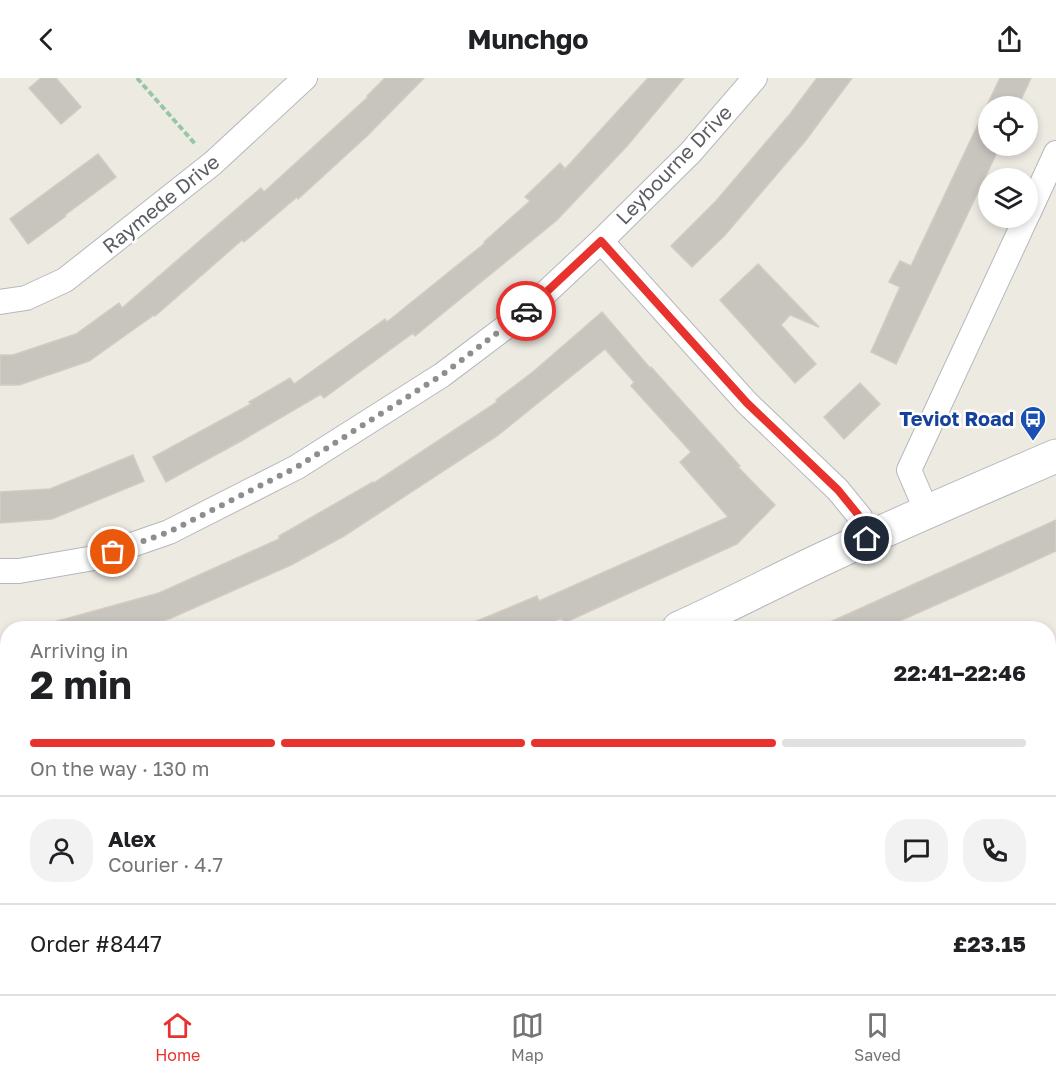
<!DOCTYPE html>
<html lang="en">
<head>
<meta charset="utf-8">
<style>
	body { margin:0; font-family:"Golos Text",sans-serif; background:#f2f2f2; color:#202124; height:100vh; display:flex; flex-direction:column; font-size:22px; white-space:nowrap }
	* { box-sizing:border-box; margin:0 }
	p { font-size:20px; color:#757577 }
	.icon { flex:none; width:33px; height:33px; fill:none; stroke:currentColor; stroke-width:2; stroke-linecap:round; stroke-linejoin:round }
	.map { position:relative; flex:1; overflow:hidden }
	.details { position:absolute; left:0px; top:543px; width:1056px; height:374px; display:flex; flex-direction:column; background:#fff; border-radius:24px 24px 0 0; box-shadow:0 3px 9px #0003 }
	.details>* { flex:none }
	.controls { position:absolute; left:978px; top:18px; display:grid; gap:12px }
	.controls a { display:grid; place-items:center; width:60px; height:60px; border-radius:50%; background:#fff; box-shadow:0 3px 9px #0003; font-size:30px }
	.pin { position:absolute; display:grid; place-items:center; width:51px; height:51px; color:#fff; margin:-26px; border:3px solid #fff; border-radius:50%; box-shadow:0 2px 6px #0007 }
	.courier { position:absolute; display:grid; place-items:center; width:60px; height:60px; margin:-30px; border:4px solid #e8322d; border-radius:50%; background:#fff; color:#222; box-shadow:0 2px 8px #0007 }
	.summary em { font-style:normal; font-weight:700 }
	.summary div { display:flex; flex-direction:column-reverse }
	.summary { display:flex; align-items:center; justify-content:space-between; height:102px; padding:0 30px }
	h1 { font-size:39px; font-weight:700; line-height:45px }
	.bar { display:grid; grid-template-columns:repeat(4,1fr); gap:9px 6px; align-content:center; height:72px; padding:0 30px }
	.bar i { height:8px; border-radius:4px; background:#e0e0e0 }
	.bar .active { background:#e8322d }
	.bar p { grid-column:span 4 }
	.line { display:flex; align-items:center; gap:15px; padding:0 30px; border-top:2px solid #e0e0e0 }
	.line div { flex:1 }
	.round { display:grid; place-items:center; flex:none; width:63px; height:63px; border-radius:24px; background:#f2f2f2 }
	header { display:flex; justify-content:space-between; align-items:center; height:78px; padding:0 30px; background:#fff; font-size:27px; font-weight:700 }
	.dock { display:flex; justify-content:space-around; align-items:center; height:84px; border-top:2px solid #e0e0e0; background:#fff; font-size:16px; color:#757577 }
	.dock a { display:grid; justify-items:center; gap:3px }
	.dock .active { color:#e8322d }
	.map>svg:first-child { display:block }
	.building { fill:#c8c5bf; stroke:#d2cbc0; stroke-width:1.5 }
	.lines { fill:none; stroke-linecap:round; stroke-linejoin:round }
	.street-casing { stroke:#b4b8bc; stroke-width:26 }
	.secondary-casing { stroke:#b5b9be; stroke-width:35 }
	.primary-casing { stroke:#f0be57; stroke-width:35 }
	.path { stroke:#97c6a3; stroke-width:4; stroke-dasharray:6 3; stroke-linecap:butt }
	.street { stroke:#fff; stroke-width:24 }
	.secondary { stroke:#fff; stroke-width:33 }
	.primary { stroke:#ffeca5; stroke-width:33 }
	.done { stroke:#8d8f8f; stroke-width:6; stroke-dasharray:0 10.8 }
	.route { stroke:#e8322d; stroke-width:8 }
	.labels { text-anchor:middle; stroke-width:5; stroke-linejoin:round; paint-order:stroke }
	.street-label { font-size:20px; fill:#5a5e63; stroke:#fff }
	.transit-label { font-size:20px; font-weight:bold; fill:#164399; stroke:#fff; text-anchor:end }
</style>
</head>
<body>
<header><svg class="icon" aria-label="back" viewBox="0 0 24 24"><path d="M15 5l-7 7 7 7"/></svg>Munchgo<svg class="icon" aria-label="share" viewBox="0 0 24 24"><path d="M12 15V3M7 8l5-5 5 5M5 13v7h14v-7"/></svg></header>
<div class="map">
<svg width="1056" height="916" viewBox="0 0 1056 916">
	<rect width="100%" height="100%" fill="#edeae2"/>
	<path class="building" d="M41,0H56L81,29L61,46L29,10Z
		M385,0H424L367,58L298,121L297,119L244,164L242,162L155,238L154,237L89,283L19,307H0V277H13L76,256L119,225L122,230L261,110L264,114L368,19L367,18Z
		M648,0H684L627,68L557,142L415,258L413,255L324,320L321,316L241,363L166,404L153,379L251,326L249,324L290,300L294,306L385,241L387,244L485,165L484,164L530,123L525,119L560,85L565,91Z
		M817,0H852L806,62L725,157L692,189L671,168L716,123L790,36Z
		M1000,0H1031L1018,28H988V68H1000L896,286L871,274L900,209L889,204L900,183L911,188Z
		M98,76L116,99L65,137L66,138L28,166L10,141Z
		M758,186L819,249L790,237L781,247L816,286L795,305L720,222Z
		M602,234L650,290L651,289L740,388L738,389L775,427L737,466L564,545L562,540L537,550H460L537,518L539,523L728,439L680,384L691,374L631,308L634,304L605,271L497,358L344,458L291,487L169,541L135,550H55L54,544L159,515L279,461V458L373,404L374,405L497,324L496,322L534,293Z
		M860,305L880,326L844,361L824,339Z
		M133,377L144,403L52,441L0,445V414L50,411Z
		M1056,442V473L1010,494L884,550H817Z"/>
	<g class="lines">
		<g class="street-casing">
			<path id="street" d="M1028,136L1056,75
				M601,163L747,325L838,412L860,439L867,461
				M0,224L26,220L65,202L213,85L305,0
				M927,434L909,392L1026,140
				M0,493H19L94,480L169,454L297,389L442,297L523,236L601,163L691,74L755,0"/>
		</g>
		<g class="secondary-casing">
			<path id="secondary" d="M679,550C729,528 777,502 827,479C902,444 979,411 1056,378
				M0,759H8"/>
		</g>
		<g class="primary-casing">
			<path id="primary" d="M1048,687L1056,684
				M610,916L621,909"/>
		</g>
		<path class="path" d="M137,0L196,67
			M1048,587L1056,583
			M434,909L447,916
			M799,909L802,916
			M199,916L240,909
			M529,916L541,909
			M559,916L574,909"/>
		<use href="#street" class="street"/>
		<use href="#secondary" class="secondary"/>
		<use href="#primary" class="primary"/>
	</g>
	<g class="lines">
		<path class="done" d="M113,474L169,454L297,389L442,297L526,233"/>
		<path class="route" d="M526,233L601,163L747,325L838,412L860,439L867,461"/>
	</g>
	<defs>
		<g id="bus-pin" transform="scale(1.35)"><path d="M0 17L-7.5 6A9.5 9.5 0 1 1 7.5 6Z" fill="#1a4fb4" stroke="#fff"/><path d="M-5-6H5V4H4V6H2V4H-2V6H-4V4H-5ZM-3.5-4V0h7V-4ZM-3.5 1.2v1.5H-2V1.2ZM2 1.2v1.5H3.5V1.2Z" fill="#fff"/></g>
	</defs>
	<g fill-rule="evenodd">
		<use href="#bus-pin" x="1033" y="341"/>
	</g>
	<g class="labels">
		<g class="street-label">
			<text transform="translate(674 87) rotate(-46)" y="7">Leybourne Drive</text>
			<text transform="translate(161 126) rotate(-39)" y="7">Raymede Drive</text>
		</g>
		<g class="transit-label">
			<text x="1014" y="348">Teviot Road</text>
		</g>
	</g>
</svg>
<div class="controls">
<a><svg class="icon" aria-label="locate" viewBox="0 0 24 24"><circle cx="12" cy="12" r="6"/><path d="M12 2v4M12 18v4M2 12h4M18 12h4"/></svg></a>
<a><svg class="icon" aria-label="layers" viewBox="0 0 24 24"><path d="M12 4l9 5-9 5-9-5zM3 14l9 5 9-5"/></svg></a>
</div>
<div class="pin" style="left:113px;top:474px;background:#ea580c"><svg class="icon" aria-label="bag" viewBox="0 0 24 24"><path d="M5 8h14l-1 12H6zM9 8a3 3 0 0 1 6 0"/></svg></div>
<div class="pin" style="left:867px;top:461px;background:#1f2937"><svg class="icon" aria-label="home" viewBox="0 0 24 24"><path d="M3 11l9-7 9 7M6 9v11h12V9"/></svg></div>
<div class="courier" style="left:526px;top:233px"><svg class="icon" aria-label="car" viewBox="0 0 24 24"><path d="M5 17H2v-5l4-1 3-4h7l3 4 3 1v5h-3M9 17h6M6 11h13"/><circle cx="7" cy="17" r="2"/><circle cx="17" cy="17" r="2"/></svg></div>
<section class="details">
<div class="summary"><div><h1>2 min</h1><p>Arriving in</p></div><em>22:41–22:46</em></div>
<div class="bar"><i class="active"></i><i class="active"></i><i class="active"></i><i></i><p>On the way · 130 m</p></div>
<div class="line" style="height:108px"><a class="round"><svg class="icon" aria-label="person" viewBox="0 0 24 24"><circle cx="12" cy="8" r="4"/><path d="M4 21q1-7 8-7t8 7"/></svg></a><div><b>Alex</b><p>Courier · 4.7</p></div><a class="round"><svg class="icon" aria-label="chat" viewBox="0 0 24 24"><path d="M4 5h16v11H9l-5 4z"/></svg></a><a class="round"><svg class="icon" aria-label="phone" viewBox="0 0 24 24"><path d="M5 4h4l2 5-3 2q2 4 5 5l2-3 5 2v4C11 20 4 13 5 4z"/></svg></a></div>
<div class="line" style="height:78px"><div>Order #8447</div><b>£23.15</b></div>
</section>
</div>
<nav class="dock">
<a class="active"><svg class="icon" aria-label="home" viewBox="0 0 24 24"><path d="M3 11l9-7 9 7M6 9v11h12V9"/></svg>Home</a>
<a><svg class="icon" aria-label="map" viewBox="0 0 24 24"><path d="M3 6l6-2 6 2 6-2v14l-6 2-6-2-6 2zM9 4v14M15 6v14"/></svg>Map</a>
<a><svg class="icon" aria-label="saved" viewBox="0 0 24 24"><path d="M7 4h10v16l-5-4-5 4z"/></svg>Saved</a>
</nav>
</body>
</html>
